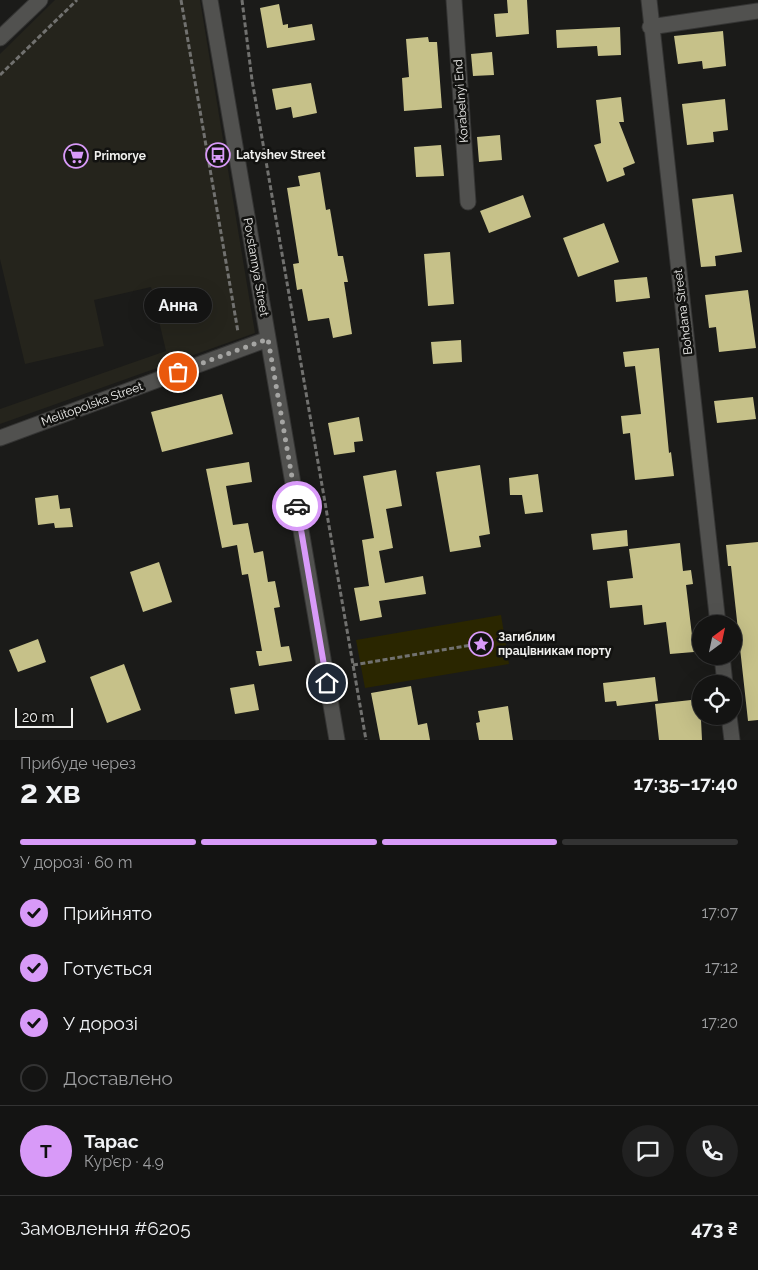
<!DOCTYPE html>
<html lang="uk">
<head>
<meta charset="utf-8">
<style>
	body { margin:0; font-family:Raleway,sans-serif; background:#212121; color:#f1f3f6; height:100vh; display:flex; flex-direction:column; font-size:19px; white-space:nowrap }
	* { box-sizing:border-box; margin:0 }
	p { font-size:16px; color:#9d9ea0 }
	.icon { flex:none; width:28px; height:28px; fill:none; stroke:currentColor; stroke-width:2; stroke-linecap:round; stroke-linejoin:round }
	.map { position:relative; height:740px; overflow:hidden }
	.sheet { display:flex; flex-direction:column; background:#141413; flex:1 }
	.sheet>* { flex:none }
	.needle { width:32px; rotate:33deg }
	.buttons { position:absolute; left:692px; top:615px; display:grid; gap:10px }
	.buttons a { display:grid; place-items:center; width:50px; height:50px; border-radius:50%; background:#141413; box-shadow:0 5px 20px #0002,0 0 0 1px #333; font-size:25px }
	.scale { position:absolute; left:15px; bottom:12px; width:58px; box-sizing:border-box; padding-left:5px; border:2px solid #f0f0ee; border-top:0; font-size:14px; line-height:18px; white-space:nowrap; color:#f0f0ee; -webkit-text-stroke:4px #121210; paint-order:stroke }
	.pin { position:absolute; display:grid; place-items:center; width:42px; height:42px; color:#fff; margin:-21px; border:2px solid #fff; border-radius:50%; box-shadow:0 1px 5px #0007 }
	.courier { position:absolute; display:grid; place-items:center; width:50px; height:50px; margin:-25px; border:4px solid #d89af8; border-radius:50%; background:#fff; color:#222; box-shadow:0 1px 6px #0007 }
	.bubble { position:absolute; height:35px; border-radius:18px; background:#141413; box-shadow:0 5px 20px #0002,0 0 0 1px #333; font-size:16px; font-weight:700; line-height:35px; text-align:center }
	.overview em { font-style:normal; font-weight:700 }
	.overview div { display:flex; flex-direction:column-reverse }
	.overview { display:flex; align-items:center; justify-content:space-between; height:85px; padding:0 20px }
	h1 { font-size:32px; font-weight:700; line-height:38px }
	.bar { display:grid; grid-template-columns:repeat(4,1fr); gap:8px 5px; align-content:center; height:60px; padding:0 20px }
	.bar i { height:6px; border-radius:4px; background:#333 }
	.bar .selected { background:#d89af8 }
	.bar p { grid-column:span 4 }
	.line { display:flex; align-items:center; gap:12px; padding:0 20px; border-top:1px solid #333 }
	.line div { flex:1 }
	.round { display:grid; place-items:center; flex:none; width:52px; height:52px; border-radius:26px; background:#212121 }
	ol { padding:0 20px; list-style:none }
	li { display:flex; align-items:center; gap:15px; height:55px }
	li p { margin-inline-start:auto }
	li .icon { padding:5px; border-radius:50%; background:#d89af8; color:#111; stroke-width:4 }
	li:last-child { color:#9d9ea0 }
	li i { width:28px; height:28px; border:2px solid #333; border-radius:50% }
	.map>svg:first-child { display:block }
	.built { fill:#25241c }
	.green { fill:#2a2600 }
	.building { fill:#c6c189 }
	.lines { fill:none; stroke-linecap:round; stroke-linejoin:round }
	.minor-casing { stroke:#353534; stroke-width:17 }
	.path { stroke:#71716f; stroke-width:3; stroke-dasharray:5 2.5; stroke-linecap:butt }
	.minor { stroke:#51514f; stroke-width:15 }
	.done { stroke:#a5a5a3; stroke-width:5; stroke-dasharray:0 9 }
	.route { stroke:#d89af8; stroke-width:6 }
	.labels { text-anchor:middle; stroke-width:5; stroke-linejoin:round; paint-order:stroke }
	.street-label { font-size:12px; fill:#f0f0ee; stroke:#121210 }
	.poi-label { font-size:12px; font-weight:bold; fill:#f0f0ee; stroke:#121210; text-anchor:start }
</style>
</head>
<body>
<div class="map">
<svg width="758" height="740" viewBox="0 0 758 740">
	<rect width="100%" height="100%" fill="#1b1b19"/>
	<path class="built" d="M55,0H200L255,333L0,424V409L166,351L151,287L94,300L104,346L25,364L0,259V54Z"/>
	<path class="green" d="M501,615L509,664L365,688L356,640Z"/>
	<path class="building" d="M507,0H527L529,34L496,37L494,14L508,13Z
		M279,4L283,25L288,24V28L312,24L315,40L267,48L260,8Z
		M620,27L621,55L598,56L597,46L557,48L556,30Z
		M723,31L726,66L703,69L702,61L678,64L674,36Z
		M428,37L429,42H437L442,108L404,111L402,78L409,77L406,39Z
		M492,52L494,75L473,76L471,54Z
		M311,83L317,113L293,118L291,107L276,110L272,89Z
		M621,97L624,122H619L635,163L623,168L625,175L607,182L594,145L601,143L596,100Z
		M725,99L728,130L713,132L714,142L687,145L682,104Z
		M500,135L502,160L479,162L477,137Z
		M441,145L444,176L416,177L414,147Z
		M320,172L326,210L330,209L338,256H343L348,282H344L352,334L333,338L329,318L308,321L302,289L297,290L293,264L299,263L287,188L300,186L298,176Z
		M733,194L742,252L715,256L716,266L701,267L692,199Z
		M523,195L531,217L489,233L480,211Z
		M604,223L619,262L578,277L563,238Z
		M450,252L454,304L428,306L424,254Z
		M647,277L650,298L616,302L614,280Z
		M748,290L756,348L719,352L716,327L709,328L705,295Z
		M461,340L462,362L433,364L431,342Z
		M659,348L669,453L671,452L674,476L635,480L630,433L623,434L621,416L641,414L635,366L625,367L623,352Z
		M222,394L233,434L162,452L151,412Z
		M753,397L756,419L717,423L714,401Z
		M359,417L363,441L354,442L355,452L334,455L328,423Z
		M249,462L252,482L226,486L233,525L248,523L254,553L263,551L268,582L275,581L280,607L274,608L281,647L289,646L292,661L259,666L256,651H262L248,574L242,575L237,545L222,548L206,469Z
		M480,465L490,534L479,536L481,547L450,552L436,472Z
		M396,470L402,506L386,509L393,548L379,551L385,583L423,576L426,594L379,601L382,617L360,621L354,588L369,586L362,540L374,538L363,476Z
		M538,474L543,512L525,514L522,495H510L509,478Z
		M58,495L60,509L70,508L73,527L55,528L54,523L38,525L35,498Z
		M627,530L628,546L593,550L591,534Z
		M758,542V720L748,721L731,566H728L726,545Z
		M680,543L683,571L691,570L693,584L686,585L694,652L670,654L666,622L644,625L642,605L610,608L607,581L633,578L629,549Z
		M159,562L172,602L143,612L130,572Z
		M38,639L46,662L18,672L9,650Z
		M124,664L141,710L107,723L90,677Z
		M655,677L658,701L617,706L616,701L605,702L603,683Z
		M254,684L259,710L235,714L230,688Z
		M411,686L418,725L427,723L430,740H380L371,693Z
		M700,699L702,740H659L655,704Z
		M508,706L513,740H479L476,723L480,722L478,711Z"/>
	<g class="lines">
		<g class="minor-casing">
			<path id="minor" d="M210,0L337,740
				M454,0L468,202
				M649,0L718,624
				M650,27L758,11
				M0,38L40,0
				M0,438L268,339
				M722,656L725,684
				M729,716L732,740"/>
		</g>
		<path class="path" d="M181,0L238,332
			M242,0L252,80L366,740
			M0,75L77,0
			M353,665L472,645"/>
		<use href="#minor" class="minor"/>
	</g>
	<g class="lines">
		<path class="done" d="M178,372L268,339L297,506"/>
		<path class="route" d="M297,506L327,683"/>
	</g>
	<defs>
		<g id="bus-ring" transform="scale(1.25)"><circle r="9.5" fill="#121210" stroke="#d89af8" stroke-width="1.5"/><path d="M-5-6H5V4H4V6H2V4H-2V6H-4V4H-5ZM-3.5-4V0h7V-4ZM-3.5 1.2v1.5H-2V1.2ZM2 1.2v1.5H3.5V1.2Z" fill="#d89af8"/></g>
		<g id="supermarket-ring" transform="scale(1.25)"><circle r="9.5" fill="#121210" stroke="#d89af8" stroke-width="1.5"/><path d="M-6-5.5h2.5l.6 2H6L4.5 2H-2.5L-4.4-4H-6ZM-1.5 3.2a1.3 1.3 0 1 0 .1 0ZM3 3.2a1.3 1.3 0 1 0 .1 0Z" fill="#d89af8"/></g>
		<g id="sight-ring" transform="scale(1.25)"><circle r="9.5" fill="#121210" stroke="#d89af8" stroke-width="1.5"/><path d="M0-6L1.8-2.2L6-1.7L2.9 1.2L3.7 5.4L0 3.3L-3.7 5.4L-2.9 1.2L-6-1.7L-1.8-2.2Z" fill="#d89af8"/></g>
	</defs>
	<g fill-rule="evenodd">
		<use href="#bus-ring" x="218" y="155"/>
		<use href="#supermarket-ring" x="76" y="156"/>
		<use href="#sight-ring" x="481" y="644"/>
	</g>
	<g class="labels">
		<g class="street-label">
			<text transform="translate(461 101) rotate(-94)" y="4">Korabelnyi End</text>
			<text transform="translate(256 267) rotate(80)" y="4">Povstannya Street</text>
			<text transform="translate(683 312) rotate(-97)" y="4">Bohdana Street</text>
			<text transform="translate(92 404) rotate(-20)" y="4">Melitopolska Street</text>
		</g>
		<g class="poi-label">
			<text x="236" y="159">Latyshev Street</text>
			<text x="94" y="160">Primorye</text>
			<text x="498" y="641">Загиблим<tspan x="498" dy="14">працівникам порту</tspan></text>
		</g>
	</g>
</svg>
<div class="buttons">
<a><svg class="needle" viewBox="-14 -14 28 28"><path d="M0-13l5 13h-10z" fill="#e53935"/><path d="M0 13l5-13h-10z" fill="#9d9ea0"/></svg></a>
<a><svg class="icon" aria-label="locate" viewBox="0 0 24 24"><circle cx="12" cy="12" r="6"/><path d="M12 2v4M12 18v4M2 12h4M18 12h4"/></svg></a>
</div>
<div class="scale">20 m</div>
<div class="pin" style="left:178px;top:372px;background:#ea580c"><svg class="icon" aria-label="bag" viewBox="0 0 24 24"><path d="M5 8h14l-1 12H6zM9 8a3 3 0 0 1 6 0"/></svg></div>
<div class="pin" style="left:327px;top:683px;background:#1f2937"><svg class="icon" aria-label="home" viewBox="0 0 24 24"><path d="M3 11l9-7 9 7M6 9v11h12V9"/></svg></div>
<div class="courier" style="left:297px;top:506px"><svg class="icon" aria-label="car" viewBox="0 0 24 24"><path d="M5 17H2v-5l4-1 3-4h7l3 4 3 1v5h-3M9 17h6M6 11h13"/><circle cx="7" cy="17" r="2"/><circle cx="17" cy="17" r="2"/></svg></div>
<div class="bubble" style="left:144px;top:288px;width:68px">Анна</div>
</div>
<section class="sheet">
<div class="overview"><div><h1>2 хв</h1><p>Прибуде через</p></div><em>17:35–17:40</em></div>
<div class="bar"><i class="selected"></i><i class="selected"></i><i class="selected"></i><i></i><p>У дорозі · 60 m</p></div>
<ol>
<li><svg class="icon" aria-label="check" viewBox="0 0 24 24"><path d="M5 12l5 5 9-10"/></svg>Прийнято<p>17:07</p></li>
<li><svg class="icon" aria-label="check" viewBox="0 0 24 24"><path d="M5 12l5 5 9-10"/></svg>Готується<p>17:12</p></li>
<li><svg class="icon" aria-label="check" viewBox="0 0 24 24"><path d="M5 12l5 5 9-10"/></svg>У дорозі<p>17:20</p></li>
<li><i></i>Доставлено</li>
</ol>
<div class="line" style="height:90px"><b class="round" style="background:#d89af8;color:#111">Т</b><div><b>Тарас</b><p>Кур’єр · 4.9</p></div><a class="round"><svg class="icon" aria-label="chat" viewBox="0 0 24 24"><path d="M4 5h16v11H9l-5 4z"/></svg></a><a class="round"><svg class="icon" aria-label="phone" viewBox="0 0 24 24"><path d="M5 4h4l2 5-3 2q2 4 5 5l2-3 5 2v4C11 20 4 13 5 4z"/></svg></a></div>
<div class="line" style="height:65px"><div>Замовлення #6205</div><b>473 ₴</b></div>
</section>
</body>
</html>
